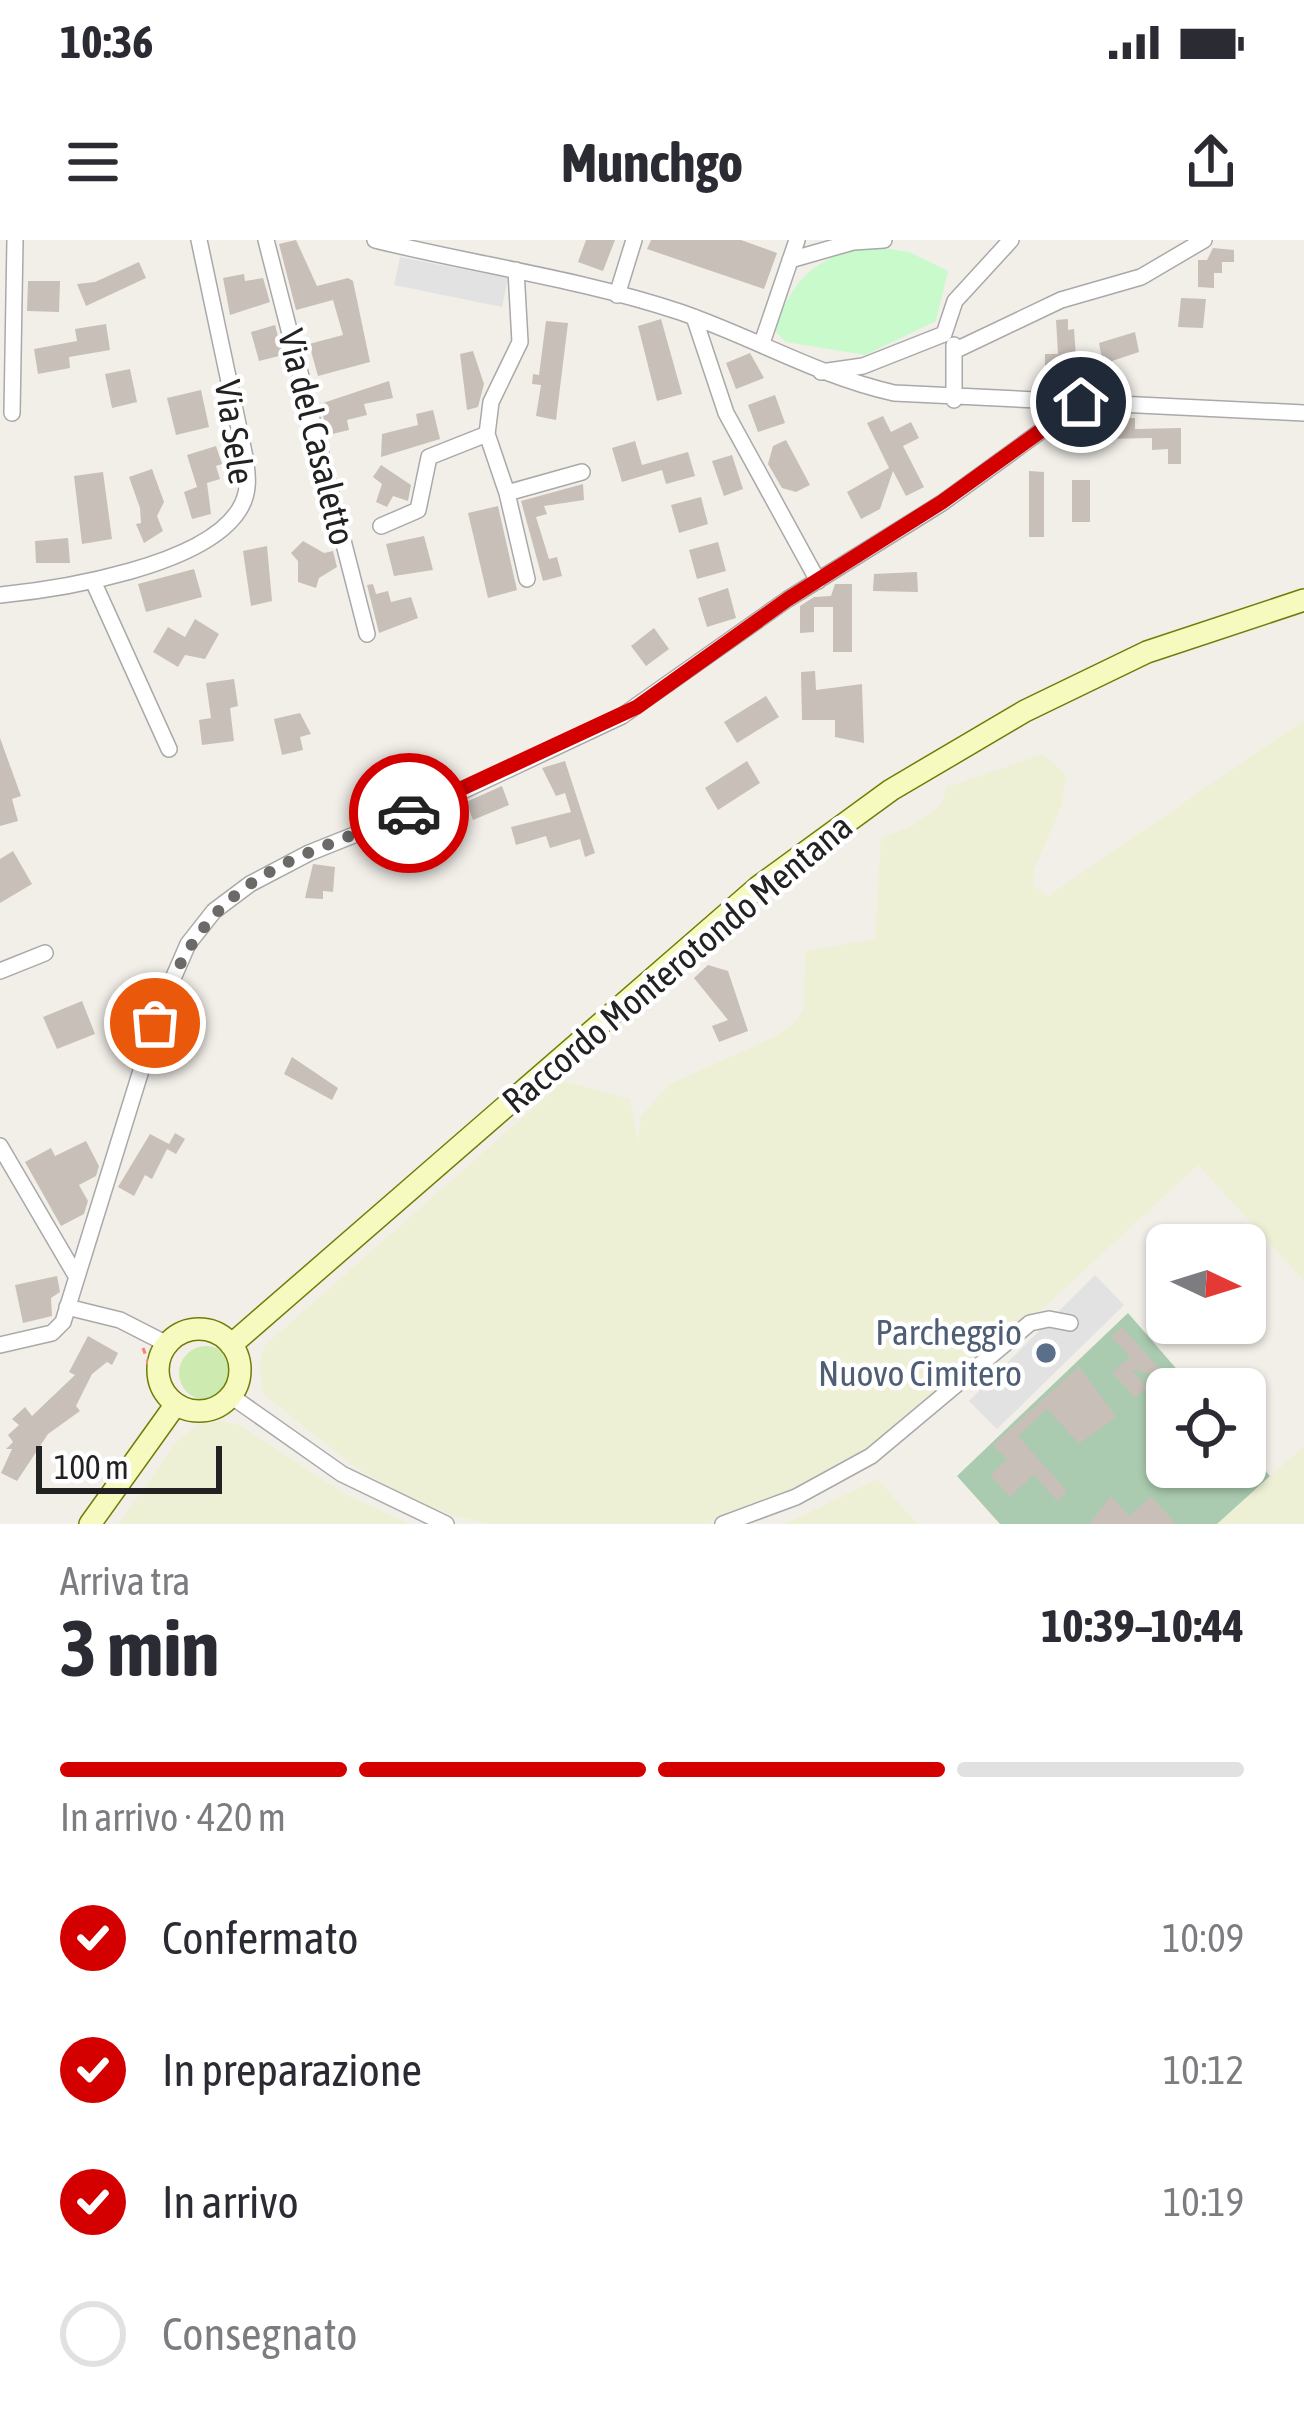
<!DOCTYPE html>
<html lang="it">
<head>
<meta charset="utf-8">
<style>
	body { margin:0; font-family:"Asap Condensed",sans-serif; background:#f2f2f3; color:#2b2b33; height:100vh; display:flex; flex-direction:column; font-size:45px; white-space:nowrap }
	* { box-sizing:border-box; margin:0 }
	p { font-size:39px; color:#7c7c81 }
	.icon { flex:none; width:66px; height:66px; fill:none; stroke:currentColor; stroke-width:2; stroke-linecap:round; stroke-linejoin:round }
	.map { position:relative; height:1284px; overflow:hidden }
	.drawer { display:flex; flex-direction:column; background:#fff; flex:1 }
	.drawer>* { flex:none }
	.needle { width:78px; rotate:94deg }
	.fabs { position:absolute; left:1146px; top:984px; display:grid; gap:24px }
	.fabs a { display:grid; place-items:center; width:120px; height:120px; border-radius:18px; background:#fff; box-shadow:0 3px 9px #0004; font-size:60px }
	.scale { position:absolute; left:36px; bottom:30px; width:186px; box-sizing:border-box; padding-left:12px; border:6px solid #222; border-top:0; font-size:33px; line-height:42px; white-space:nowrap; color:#222; -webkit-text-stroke:9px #fff; paint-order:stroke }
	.pin { position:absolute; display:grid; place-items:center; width:102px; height:102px; color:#fff; margin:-51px; border:6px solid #fff; border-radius:50%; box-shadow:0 3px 12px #0007 }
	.courier { position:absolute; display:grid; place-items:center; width:120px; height:120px; margin:-60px; border:9px solid #d40000; border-radius:50%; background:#fff; color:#222; box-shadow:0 3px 15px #0007 }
	.summary em { font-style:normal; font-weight:700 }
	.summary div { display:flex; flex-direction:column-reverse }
	.summary { display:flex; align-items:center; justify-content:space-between; height:204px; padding:0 60px }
	h1 { font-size:78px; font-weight:700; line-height:90px }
	.bar { display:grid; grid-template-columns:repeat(4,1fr); gap:18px 12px; align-content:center; height:144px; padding:0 60px }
	.bar i { height:15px; border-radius:9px; background:#e1e1e2 }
	.bar .selected { background:#d40000 }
	.bar p { grid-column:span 4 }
	ol { padding:0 60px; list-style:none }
	li { display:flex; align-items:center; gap:36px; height:132px }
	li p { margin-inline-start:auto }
	li .icon { padding:12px; border-radius:50%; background:#d40000; color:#fff; stroke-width:4 }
	li:last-child { color:#7c7c81 }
	li i { width:66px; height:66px; border:6px solid #e1e1e2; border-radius:50% }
	.status { display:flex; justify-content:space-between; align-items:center; height:84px; padding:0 60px; background:#fff; direction:ltr }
	.status svg { height:33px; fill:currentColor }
	header { display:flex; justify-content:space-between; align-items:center; height:156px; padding:0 60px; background:#fff; font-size:54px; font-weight:700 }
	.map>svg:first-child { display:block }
	.farmland { fill:#eef0d5 }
	.grass { fill:#cdebb0 }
	.cemetery { fill:#aacbaf }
	.park { fill:#c8facc }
	.parking { fill:#e2e2e2 }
	.building { fill:#c7bfb8 }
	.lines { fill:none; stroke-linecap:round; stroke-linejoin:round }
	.street-casing { stroke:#a9a9a9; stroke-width:18 }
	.secondary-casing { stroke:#707d05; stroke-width:24 }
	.path { stroke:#fa8072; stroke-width:3; stroke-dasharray:6 6; stroke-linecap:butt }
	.street { stroke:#fff; stroke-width:15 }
	.secondary { stroke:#f7fabf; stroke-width:21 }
	.done { stroke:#6b6a68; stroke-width:12; stroke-dasharray:0 21.6 }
	.route { stroke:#d40000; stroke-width:15 }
	.service-dot { fill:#5c6f8a; stroke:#fff; stroke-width:4.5 }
	.labels { text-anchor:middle; stroke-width:9; stroke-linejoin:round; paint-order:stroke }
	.street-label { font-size:36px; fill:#222; stroke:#fff }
	.service-label { font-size:36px; fill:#4e5e75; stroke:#fff; text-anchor:end }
</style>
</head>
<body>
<div class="status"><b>10:36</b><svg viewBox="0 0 49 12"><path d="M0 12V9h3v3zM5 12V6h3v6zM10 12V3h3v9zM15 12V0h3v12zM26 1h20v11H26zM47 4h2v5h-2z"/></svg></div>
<header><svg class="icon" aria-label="menu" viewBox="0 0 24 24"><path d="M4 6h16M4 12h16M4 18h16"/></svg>Munchgo<svg class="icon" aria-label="share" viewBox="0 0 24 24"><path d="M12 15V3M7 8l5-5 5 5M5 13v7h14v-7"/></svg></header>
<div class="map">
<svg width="1304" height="1284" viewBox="0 0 1304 1284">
	<rect width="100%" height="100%" fill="#f2efe9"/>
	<path class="farmland" d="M1304,480V1041L1198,925L1034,1077L882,1204L800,1251L706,1284H489L458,1277L406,1258L355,1227L263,1154L259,1127L264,1106L564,841L630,859L638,903L641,876L670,844L776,796L796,781L804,769L805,711L875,699L881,598L912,586L940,566L947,547L1043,514L1066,534L1062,565L1033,632L1034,646L1048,656Z
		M216,1180L240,1185L345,1254L410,1284H118L178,1200L197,1185Z
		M1304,1206V1284H1217L1270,1236Z
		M877,1239L918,1284H781L796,1279Z"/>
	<path class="grass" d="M179 1133a27 27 0 1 1 54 0a27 27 0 1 1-54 0Z"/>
	<path class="cemetery" d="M1128,1073L1194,1149H1167V1227H1245V1207L1270,1236L1217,1284H1000L957,1236Z"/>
	<path class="park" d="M863,5L909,12L948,31L936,81L865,115L786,102L773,89C797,36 808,25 863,5Z"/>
	<path class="parking" d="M400,17L508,38L502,67L394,45Z
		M1095,1035L1124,1065L997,1189L969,1161Z"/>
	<path class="building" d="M296,0L317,46L348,38L353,41L370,122L318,136L309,104L343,95L333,60L296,70L279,4Z
		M586,0H615L603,31L578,22Z
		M651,0H741L777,13L764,49L647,9Z
		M1213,8L1234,10V22H1222V33H1214V48L1198,47V20H1207Z
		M139,22L146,38L86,66L77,44L95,42Z
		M244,34L245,41L263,38L270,62L230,75L223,38Z
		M28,41H60L59,72L27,71Z
		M1181,58L1206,59L1203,88L1178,87Z
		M661,79L682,154L657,161L638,86Z
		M1068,79V90L1074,89L1078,147H1045V114H1058L1056,80Z
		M546,81L568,83L556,180L536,176L541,145L532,144L533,134L539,135Z
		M106,84L110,110L69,117L70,128L38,134L34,109L77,101L75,89Z
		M275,85L283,115L259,121L251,92Z
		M1135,92L1139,112L1103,124L1099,103Z
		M473,111L484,144L478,167L467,170L460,114Z
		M750,113L764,138L736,149L726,123Z
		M130,129L137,162L112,168L105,134Z
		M389,141L393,158L364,164L367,175L347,180L349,190L328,195L320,164Z
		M201,150L209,187L176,195L167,158Z
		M775,155L785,183L758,192L748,165Z
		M433,170L440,199L381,217L382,194L418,185L416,174Z
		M883,176L891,192L911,182L919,198L903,206L924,247L906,256L893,231L880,269L861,279L847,252L889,228L867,183Z
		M1115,178H1135V189L1181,188V224H1168V209L1152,210V198L1103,199V186H1115Z
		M786,200L810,245L796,252L782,248L768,224L773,206Z
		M635,201L642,225L688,212L695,236L666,244L662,230L622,242L612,208Z
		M216,206L222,224L216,226L220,239L207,243L211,274L192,279L184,252L197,247L187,215Z
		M732,215L743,249L724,256L712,221Z
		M381,225L411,245L408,261L393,256L387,267L376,262L382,244L373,237Z
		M152,229L164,262L157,276L163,291L144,303L136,284L141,283L140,268L129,237Z
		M1029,231L1044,232V297H1029Z
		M103,232L112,299L82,304L74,236Z
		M1072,240H1090V282H1072Z
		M583,244L584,260L544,266L547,274L536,277L549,319L557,317L562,336L543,341L521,261Z
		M701,257L708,284L679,293L671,265Z
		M498,266L517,350L488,358L468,273Z
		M424,296L433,330L394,336L386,304Z
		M68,298L70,323H36L35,301Z
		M303,301L324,313L333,311L337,327L319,338L316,348L298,342V321L291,313Z
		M718,302L726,331L697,339L689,310Z
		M267,306L272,361L251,366L243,311Z
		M194,329L202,357L146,372L138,344Z
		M917,332L918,352L873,351L874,334Z
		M373,344L376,354L388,351L391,362L411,357L418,378L379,393L367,345Z
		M835,344H852V412H833V367H814V392L800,393V366L814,357L831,356Z
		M728,348L736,378L707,387L698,358Z
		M195,379L219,394L205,419L185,415L178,427L153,412L168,387L185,397Z
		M654,388L669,409L646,426L631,406Z
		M815,431L816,450L862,444L864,503L835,497V480H802L801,432Z
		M234,439L238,466L230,468L234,501L202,505L199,480L211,478L206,443Z
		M766,456L779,477L737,503L724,482Z
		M300,473L311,494L300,497L303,510L282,515L274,479Z
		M0,498L21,556L12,559L18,581L0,586Z
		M565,521L595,613L585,617L580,599L550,608L546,596L516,605L511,587L571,572L565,553L556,556L542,528Z
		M747,521L760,543L718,570L705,548Z
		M502,546L509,565L473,580L466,562Z
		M13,611L32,644L0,663V619Z
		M313,624L335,627L333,652L323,651V659L305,658Z
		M708,725L728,731L748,791L719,802L712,786L728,780L694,738Z
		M82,761L95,794L57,809L43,777Z
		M292,817L338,848L332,860L284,834Z
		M175,893L185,899L176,914L167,909L152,939L145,935L134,956L118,947L150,894L169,904Z
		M86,901L99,926L96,936L79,945L88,961L84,974L61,986L25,922L51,908L55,916Z
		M57,1036L60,1052L51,1058L52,1076L23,1083L15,1045Z
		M1122,1087L1169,1139L1131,1129L1147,1147L1135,1158L1112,1133L1130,1117L1111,1097Z
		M88,1096L118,1113L112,1125L107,1122L92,1134L76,1166L80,1171L48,1194L17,1241L1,1233L12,1209H6L13,1202L8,1195L19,1185L12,1179L25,1167L32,1176L75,1135L69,1132Z
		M1079,1126L1116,1177L1079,1204L1047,1169L1018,1196L1067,1251L1057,1261L1034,1235L1010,1257L990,1235L1007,1219L993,1205Z
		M1111,1256L1129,1276L1151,1256L1176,1284H1089Z"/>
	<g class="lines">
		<g class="street-casing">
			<path id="street" d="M266,0L367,394
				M375,0C476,25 581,39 680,72C753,97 818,136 894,153L1304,173
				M790,20L853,2L884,0
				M617,55L634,0
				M694,77L726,173L818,341
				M944,94L955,61L1011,0
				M762,103L797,0
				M954,105V160
				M956,110L1061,60L1141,37L1204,0
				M821,132L863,126L944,94
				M12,173L15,0
				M487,194L507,253L582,232
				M507,253L527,339
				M381,286L418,270L429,217L487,194L491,162L520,102L516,30
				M93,341L169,509
				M0,355C62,349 204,326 239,270C250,253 248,236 245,217L199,0
				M0,731L45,713
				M0,906L75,1034
				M67,1067L120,1080L167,1104
				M0,1105L52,1093L63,1082L161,766L188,704L214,671L250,644L309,613L454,555L622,476L788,359L942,263L1081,162
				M231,1156L342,1234L446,1284
				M723,1284L796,1257L871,1216L1030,1083L1049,1079L1070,1083"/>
		</g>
		<g class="secondary-casing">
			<path id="secondary" d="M158 1130a41 41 0 1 1 82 0a41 41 0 1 1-82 0Z
				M231,1105L758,647L891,550L1025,471L1147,412L1304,360
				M90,1284L176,1164"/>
		</g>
		<path class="path" d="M177,1092L196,1082L224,1090
			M143,1108L160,1154"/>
		<use href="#street" class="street"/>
		<use href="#secondary" class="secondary"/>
	</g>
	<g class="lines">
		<path class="done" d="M155,783C205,638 278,625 409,573"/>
		<path class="route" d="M409,573L637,467L788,359L942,262L1081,162"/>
	</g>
	<circle class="service-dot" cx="1046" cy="1113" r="12"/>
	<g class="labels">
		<g class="street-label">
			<text transform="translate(235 192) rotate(82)" y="13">Via Sele</text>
			<text transform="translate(317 197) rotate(76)" y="13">Via del Casaletto</text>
			<text transform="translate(677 723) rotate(-40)" y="13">Raccordo Monterotondo Mentana</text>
		</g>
		<g class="service-label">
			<text x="1022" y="1105">Parcheggio<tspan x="1022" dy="41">Nuovo Cimitero</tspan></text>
		</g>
	</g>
</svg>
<div class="fabs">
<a><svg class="needle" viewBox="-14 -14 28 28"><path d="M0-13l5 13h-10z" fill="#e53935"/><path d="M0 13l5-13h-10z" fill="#7c7c81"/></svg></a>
<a><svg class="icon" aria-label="locate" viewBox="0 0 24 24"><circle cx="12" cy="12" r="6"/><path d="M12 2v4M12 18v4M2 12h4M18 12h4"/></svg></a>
</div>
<div class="scale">100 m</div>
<div class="pin" style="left:155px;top:783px;background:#ea580c"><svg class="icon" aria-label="bag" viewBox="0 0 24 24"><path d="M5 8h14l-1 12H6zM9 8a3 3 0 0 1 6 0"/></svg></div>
<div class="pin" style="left:1081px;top:162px;background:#1f2937"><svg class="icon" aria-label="home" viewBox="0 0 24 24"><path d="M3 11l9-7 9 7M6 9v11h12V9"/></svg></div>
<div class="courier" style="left:409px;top:573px"><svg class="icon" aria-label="car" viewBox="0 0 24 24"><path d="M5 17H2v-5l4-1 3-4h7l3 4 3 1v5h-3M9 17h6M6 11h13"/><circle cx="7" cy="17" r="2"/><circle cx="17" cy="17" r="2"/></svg></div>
</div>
<section class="drawer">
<div class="summary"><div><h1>3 min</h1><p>Arriva tra</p></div><em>10:39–10:44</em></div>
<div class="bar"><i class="selected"></i><i class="selected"></i><i class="selected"></i><i></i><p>In arrivo · 420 m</p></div>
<ol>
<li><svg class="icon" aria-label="check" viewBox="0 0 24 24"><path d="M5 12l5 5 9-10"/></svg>Confermato<p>10:09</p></li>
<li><svg class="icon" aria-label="check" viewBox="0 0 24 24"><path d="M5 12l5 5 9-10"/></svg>In preparazione<p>10:12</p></li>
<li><svg class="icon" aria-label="check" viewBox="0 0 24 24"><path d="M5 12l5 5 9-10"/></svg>In arrivo<p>10:19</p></li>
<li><i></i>Consegnato</li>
</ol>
</section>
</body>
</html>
